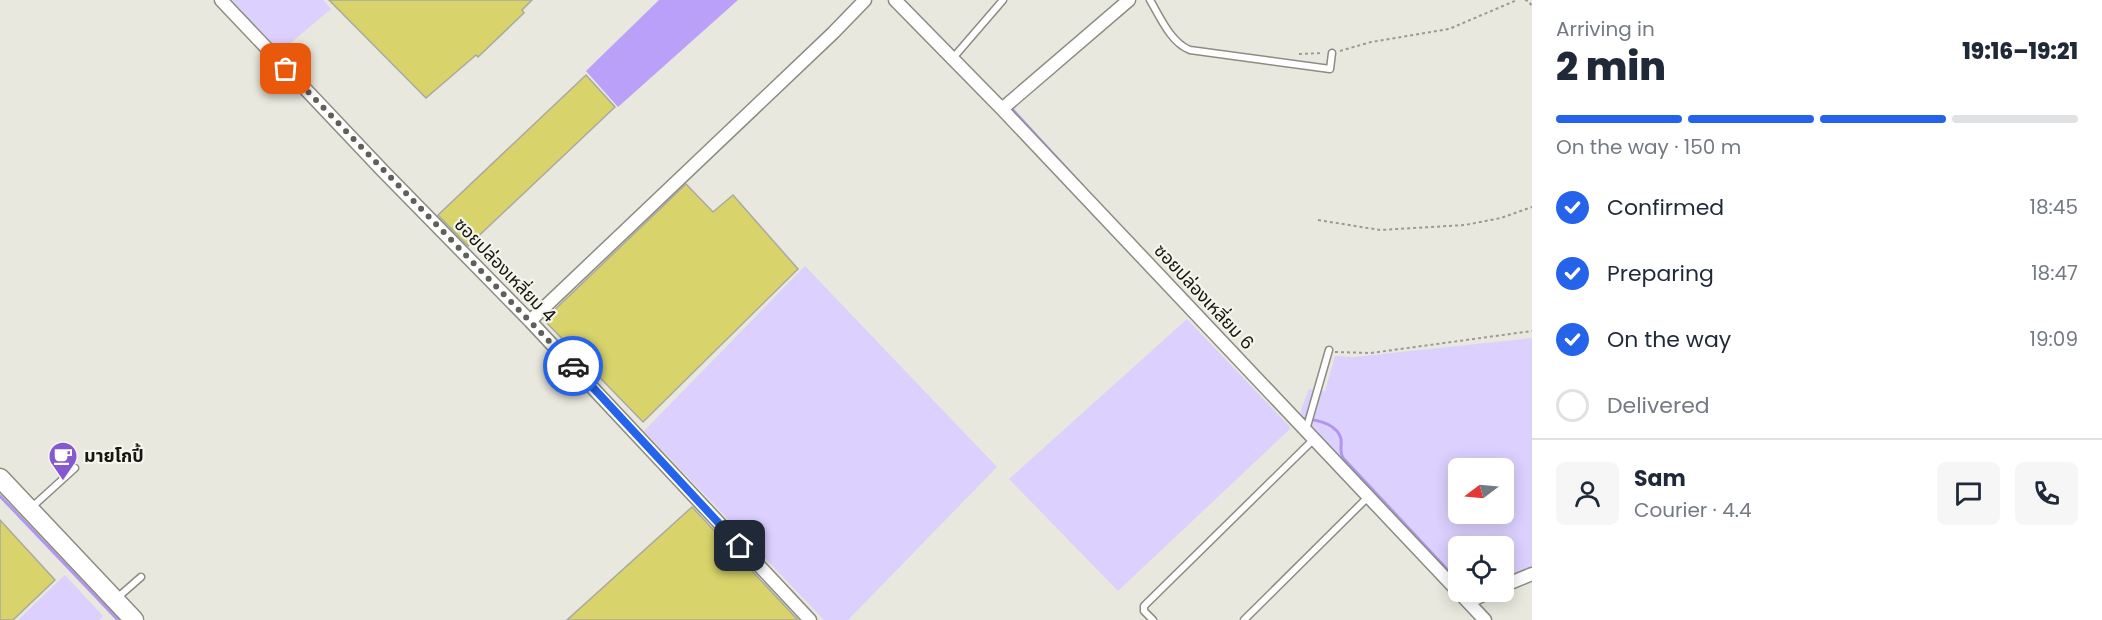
<!DOCTYPE html>
<html lang="en">
<head>
<meta charset="utf-8">
<style>
	body { margin:0; font-family:Poppins,"Noto Sans Thai",sans-serif; background:#f6f6f7; color:#1f2937; height:100vh; display:flex; flex-direction:column; font-size:22px; white-space:nowrap }
	* { box-sizing:border-box; margin:0 }
	p { font-size:20px; color:#747a83 }
	.icon { flex:none; width:33px; height:33px; fill:none; stroke:currentColor; stroke-width:2; stroke-linecap:round; stroke-linejoin:round }
	.map { position:relative; flex:1; overflow:hidden }
	.side { display:flex; flex-direction:column; background:#fff; width:570px }
	.side>* { flex:none }
	.needle { width:39px; rotate:254deg }
	.controls { position:absolute; left:1448px; top:458px; display:grid; gap:12px }
	.controls a { display:grid; place-items:center; width:66px; height:66px; border-radius:9px; background:#fff; box-shadow:0 3px 15px #0003; font-size:30px }
	.pin { position:absolute; display:grid; place-items:center; width:51px; height:51px; color:#fff; margin:-26px; border-radius:12px; box-shadow:0 3px 9px #0006 }
	.courier { position:absolute; display:grid; place-items:center; width:60px; height:60px; margin:-30px; border:4px solid #2563eb; border-radius:50%; background:#fff; color:#222; box-shadow:0 2px 8px #0007 }
	.headline em { font-style:normal; font-weight:800 }
	.headline div { display:flex; flex-direction:column-reverse }
	.headline { display:flex; align-items:center; justify-content:space-between; height:102px; padding:0 24px }
	h1 { font-size:39px; font-weight:800; line-height:45px }
	.bar { display:grid; grid-template-columns:repeat(4,1fr); gap:9px 6px; align-content:center; height:72px; padding:0 24px }
	.bar i { height:8px; border-radius:4px; background:#e0e1e3 }
	.bar .selected { background:#2563eb }
	.bar p { grid-column:span 4 }
	.line { display:flex; align-items:center; gap:15px; padding:0 24px; border-top:2px solid #e0e1e3 }
	.line div { flex:1 }
	.round { display:grid; place-items:center; flex:none; width:63px; height:63px; border-radius:9px; background:#f6f6f7 }
	ol { padding:0 24px; list-style:none }
	li { display:flex; align-items:center; gap:18px; height:66px }
	li p { margin-inline-start:auto }
	li .icon { padding:6px; border-radius:50%; background:#2563eb; color:#fff; stroke-width:4 }
	li:last-child { color:#747a83 }
	li i { width:33px; height:33px; border:3px solid #e0e1e3; border-radius:50% }
	main { display:flex; flex:1; min-height:0 }
	.map>svg:first-child { display:block }
	.green { fill:#dcd0fe; fill-rule:evenodd }
	.forest { fill:#bba0f9 }
	.lines { fill:none; stroke-linecap:round; stroke-linejoin:round }
	.stream { stroke:#b196ee; stroke-width:3 }
	.building { fill:#d8d46b; stroke:#a9a99f; stroke-width:1.5 }
	.lane-casing { stroke:#8c8c83; stroke-width:9 }
	.street-casing { stroke:#8c8c83; stroke-width:15 }
	.secondary-casing { stroke:#8c8c83; stroke-width:21 }
	.path { stroke:#9a9a92; stroke-width:2; stroke-dasharray:3 3; stroke-linecap:butt }
	.lane { stroke:#fff; stroke-width:6 }
	.street { stroke:#fff; stroke-width:12 }
	.secondary { stroke:#fff; stroke-width:18 }
	.done { stroke:#606059; stroke-width:6; stroke-dasharray:0 10.8 }
	.route { stroke:#2563eb; stroke-width:8 }
	.labels { text-anchor:middle; stroke-width:4.5; stroke-linejoin:round; paint-order:stroke }
	.street-label { font-size:18px; fill:#161612; stroke:#f5f5eb }
	.poi-label { font-size:18px; font-weight:bold; fill:#161612; stroke:#f5f5eb; text-anchor:start }
</style>
</head>
<body>
<main>
<div class="map">
<svg width="1532" height="620" viewBox="0 0 1532 620">
	<rect width="100%" height="100%" fill="#e8e8de"/>
	<path class="green" d="M232,0H323L331,9L279,53Z
		M805,266L997,467L848,620H824L644,431Z
		M1187,319L1291,428L1118,591L1009,479Z
		M1532,338V567L1503,580V546H1458V588L1309,430L1300,413L1309,389L1325,391L1335,356L1354,357ZM1458,468H1503V513H1458Z
		M65,575L103,616L99,620H18Z"/>
	<path class="forest" d="M659,0H738L618,107L586,71Z"/>
	<g class="lines">
		<path class="stream" d="M1012,109L1082,185
			M1299,418C1313,419 1337,422 1341,439C1342,447 1339,451 1343,458L1458,581
			M0,496L118,620"/>
	</g>
	<path class="building" d="M329,0H532L522,10L524,13L478,57L476,55L426,98Z
		M586,75L615,107L468,246L438,215Z
		M686,184L713,212L733,195L798,269L643,422L544,320Z
		M692,507L798,620H567Z
		M0,520L55,580L13,620H0Z"/>
	<g class="lines">
		<g class="lane-casing">
			<path id="lane" d="M1150,0C1160,17 1171,43 1190,50L1330,69L1332,53
				M953,58L1003,0
				M1306,430L1329,350
				M32,507L75,468
				M117,598L141,577
				M1153,620L1144,611V606L1313,440
				M1244,620L1368,497"/>
		</g>
		<g class="street-casing">
			<path id="street" d="M221,0L383,171L530,321L810,620
				M895,0L1002,109L1485,620
				M1002,109L1129,0
				M530,321L833,33L865,0
				M1503,586L1532,574
				M1468,602L1492,591"/>
		</g>
		<g class="secondary-casing">
			<path id="secondary" d="M0,478L134,620"/>
		</g>
		<path class="path" d="M1525,0L1529,1L1532,7
			M1340,51L1371,42L1449,29L1517,0
			M1299,54L1323,53
			M1318,220L1380,230L1465,225L1501,218L1532,207
			M1335,352L1371,353L1532,331"/>
		<use href="#lane" class="lane"/>
		<use href="#street" class="street"/>
		<use href="#secondary" class="secondary"/>
	</g>
	<g class="lines">
		<path class="done" d="M286,69L573,366"/>
		<path class="route" d="M573,366L740,546"/>
	</g>
	<defs>
		<g id="cafe-pin" transform="scale(1.5)"><path d="M0 17L-7.5 6A9.5 9.5 0 1 1 7.5 6Z" fill="#8458d1" stroke="#f5f5eb"/><path d="M-5.5-4.5H6V0H3Q3 3.5 0 3.5H-2.5Q-5.5 3.5-5.5 0ZM3-3.2v2h1.7v-2ZM-6 4.5H4V6H-6Z" fill="#fff"/></g>
	</defs>
	<g fill-rule="evenodd">
		<use href="#cafe-pin" x="63" y="456"/>
	</g>
	<g class="labels">
		<g class="street-label">
			<text transform="translate(505 270) rotate(46)" y="6">ซอยปล่องเหลี่ยม 4</text>
			<text transform="translate(1204 297) rotate(47)" y="6">ซอยปล่องเหลี่ยม 6</text>
		</g>
		<g class="poi-label">
			<text x="84" y="462">มายโกปี้</text>
		</g>
	</g>
</svg>
<div class="controls">
<a><svg class="needle" viewBox="-14 -14 28 28"><path d="M0-13l5 13h-10z" fill="#e53935"/><path d="M0 13l5-13h-10z" fill="#747a83"/></svg></a>
<a><svg class="icon" aria-label="locate" viewBox="0 0 24 24"><circle cx="12" cy="12" r="6"/><path d="M12 2v4M12 18v4M2 12h4M18 12h4"/></svg></a>
</div>
<div class="pin" style="left:286px;top:69px;background:#ea580c"><svg class="icon" aria-label="bag" viewBox="0 0 24 24"><path d="M5 8h14l-1 12H6zM9 8a3 3 0 0 1 6 0"/></svg></div>
<div class="pin" style="left:740px;top:546px;background:#1f2937"><svg class="icon" aria-label="home" viewBox="0 0 24 24"><path d="M3 11l9-7 9 7M6 9v11h12V9"/></svg></div>
<div class="courier" style="left:573px;top:366px"><svg class="icon" aria-label="car" viewBox="0 0 24 24"><path d="M5 17H2v-5l4-1 3-4h7l3 4 3 1v5h-3M9 17h6M6 11h13"/><circle cx="7" cy="17" r="2"/><circle cx="17" cy="17" r="2"/></svg></div>
</div>
<section class="side">
<div class="headline"><div><h1>2 min</h1><p>Arriving in</p></div><em>19:16–19:21</em></div>
<div class="bar"><i class="selected"></i><i class="selected"></i><i class="selected"></i><i></i><p>On the way · 150 m</p></div>
<ol>
<li><svg class="icon" aria-label="check" viewBox="0 0 24 24"><path d="M5 12l5 5 9-10"/></svg>Confirmed<p>18:45</p></li>
<li><svg class="icon" aria-label="check" viewBox="0 0 24 24"><path d="M5 12l5 5 9-10"/></svg>Preparing<p>18:47</p></li>
<li><svg class="icon" aria-label="check" viewBox="0 0 24 24"><path d="M5 12l5 5 9-10"/></svg>On the way<p>19:09</p></li>
<li><i></i>Delivered</li>
</ol>
<div class="line" style="height:108px"><a class="round"><svg class="icon" aria-label="person" viewBox="0 0 24 24"><circle cx="12" cy="8" r="4"/><path d="M4 21q1-7 8-7t8 7"/></svg></a><div><b>Sam</b><p>Courier · 4.4</p></div><a class="round"><svg class="icon" aria-label="chat" viewBox="0 0 24 24"><path d="M4 5h16v11H9l-5 4z"/></svg></a><a class="round"><svg class="icon" aria-label="phone" viewBox="0 0 24 24"><path d="M5 4h4l2 5-3 2q2 4 5 5l2-3 5 2v4C11 20 4 13 5 4z"/></svg></a></div>
</section>
</main>
</body>
</html>
